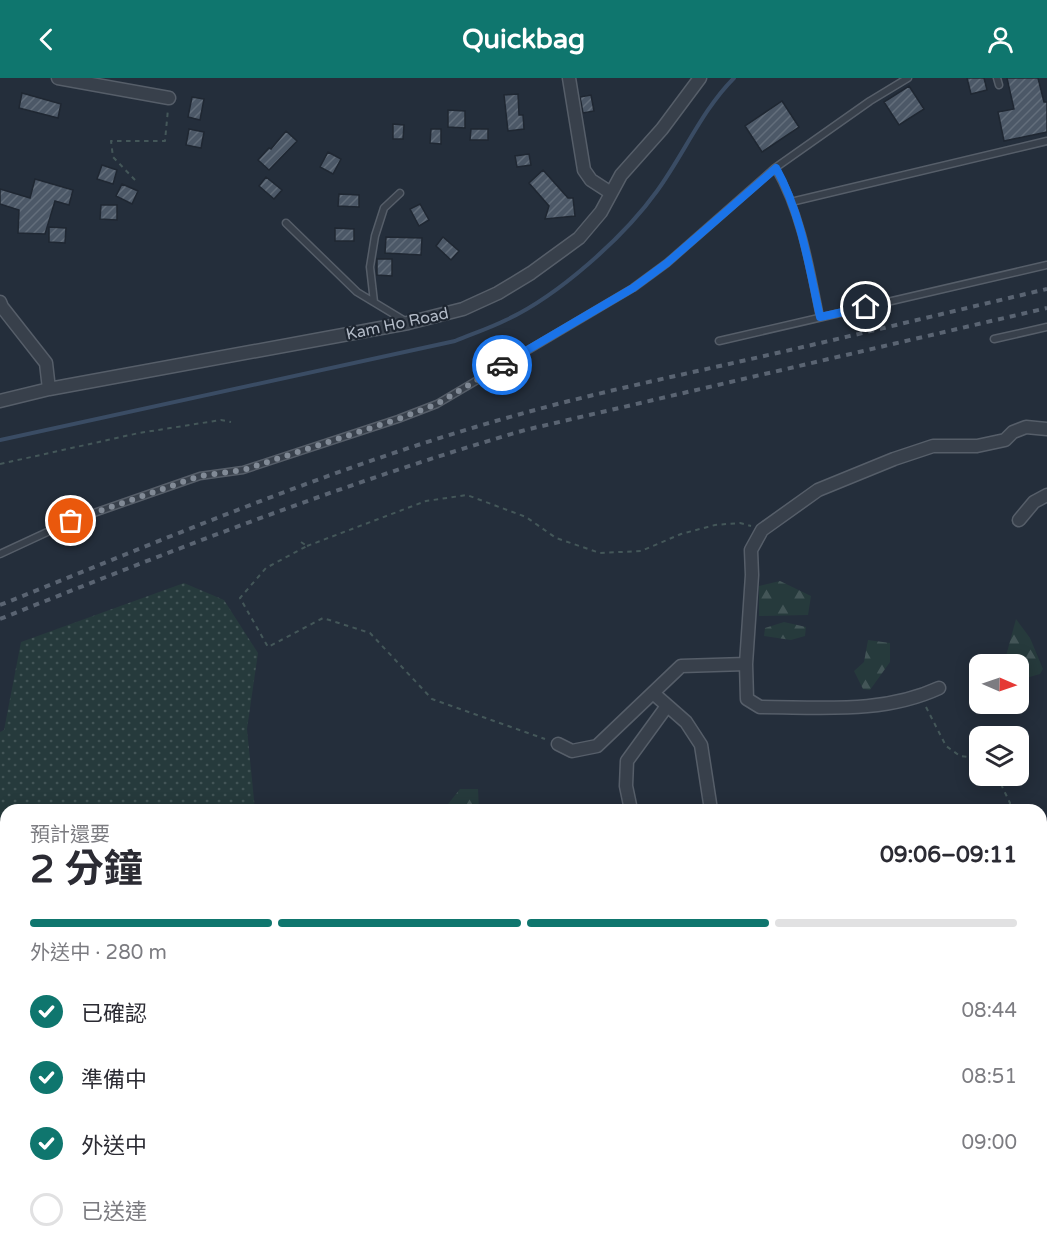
<!DOCTYPE html>
<html lang="zh-TW">
<head>
<meta charset="utf-8">
<style>
	body { margin:0; font-family:"Varela Round","Noto Sans TC",sans-serif; background:#f2f2f3; color:#2b2b33; height:100vh; display:flex; flex-direction:column; font-size:22px; white-space:nowrap }
	* { box-sizing:border-box; margin:0 }
	p { font-size:20px; color:#7c7c81 }
	.icon { flex:none; width:33px; height:33px; fill:none; stroke:currentColor; stroke-width:2; stroke-linecap:round; stroke-linejoin:round }
	.map { position:relative; flex:1; overflow:hidden }
	.details { position:absolute; left:0px; top:726px; width:1047px; height:450px; display:flex; flex-direction:column; background:#fff; border-radius:18px 18px 0 0; box-shadow:0 3px 15px #0003 }
	.details>* { flex:none }
	.needle { width:39px; rotate:92deg }
	.buttons { position:absolute; left:969px; top:576px; display:grid; gap:12px }
	.buttons a { display:grid; place-items:center; width:60px; height:60px; border-radius:12px; background:#fff; box-shadow:0 3px 15px #0003; font-size:30px }
	.pin { position:absolute; display:grid; place-items:center; width:51px; height:51px; color:#fff; margin:-26px; border:3px solid #fff; border-radius:50%; box-shadow:0 2px 6px #0007 }
	.courier { position:absolute; display:grid; place-items:center; width:60px; height:60px; margin:-30px; border:4px solid #1a73e8; border-radius:50%; background:#fff; color:#222; box-shadow:0 2px 8px #0007 }
	.headline em { font-style:normal; font-weight:700 }
	.headline div { display:flex; flex-direction:column-reverse }
	.headline { display:flex; align-items:center; justify-content:space-between; height:102px; padding:0 30px }
	h1 { font-size:39px; font-weight:700; line-height:45px }
	.bar { display:grid; grid-template-columns:repeat(4,1fr); gap:9px 6px; align-content:center; height:72px; padding:0 30px }
	.bar i { height:8px; border-radius:4px; background:#e1e1e2 }
	.bar .current { background:#0f766e }
	.bar p { grid-column:span 4 }
	ol { padding:0 30px; list-style:none }
	li { display:flex; align-items:center; gap:18px; height:66px }
	li p { margin-inline-start:auto }
	li .icon { padding:6px; border-radius:50%; background:#0f766e; color:#fff; stroke-width:4 }
	li:last-child { color:#7c7c81 }
	li i { width:33px; height:33px; border:3px solid #e1e1e2; border-radius:50% }
	header { display:flex; justify-content:space-between; align-items:center; height:78px; padding:0 30px; background:#0f766e; color:#fff; font-size:27px; font-weight:700 }
	.map>svg:first-child { display:block }
	.grass { fill:url(#grass-dots) }
	.forest { fill:url(#forest-firs) }
	.lines { fill:none; stroke-linecap:round; stroke-linejoin:round }
	.stream { stroke:#3a4c64; stroke-width:4 }
	.building { fill:url(#building-hatch); stroke:#1f2732; stroke-width:1.5 }
	.lane-casing { stroke:#565e69; stroke-width:9 }
	.street-casing { stroke:#565e69; stroke-width:15 }
	.path { stroke:#445759; stroke-width:2; stroke-dasharray:4.5 4.5; stroke-linecap:butt }
	.lane { stroke:#38404b; stroke-width:6 }
	.street { stroke:#38404b; stroke-width:12 }
	.rail { stroke:#5a6472; stroke-width:4; stroke-dasharray:6 6; stroke-linecap:butt }
	.done { stroke:#818a96; stroke-width:6; stroke-dasharray:0 10.8 }
	.route { stroke:#1a73e8; stroke-width:8 }
	.labels { text-anchor:middle; stroke-width:4.5; stroke-linejoin:round; paint-order:stroke }
	.street-label { font-size:16px; fill:#b3bbc7; stroke:#1d2530 }
</style>
</head>
<body>
<header><svg class="icon" aria-label="back" viewBox="0 0 24 24"><path d="M15 5l-7 7 7 7"/></svg>Quickbag<svg class="icon" aria-label="person" viewBox="0 0 24 24"><circle cx="12" cy="8" r="4"/><path d="M4 21q1-7 8-7t8 7"/></svg></header>
<div class="map">
<svg width="1047" height="1176" viewBox="0 0 1047 1176">
	<defs>
		<pattern id="grass-dots" width="8" height="8" patternUnits="userSpaceOnUse" patternTransform="scale(1.5)"><rect width="8" height="8" fill="#263a3c"/><path d="M2 2h.1M6 6h.1" fill="none" stroke="#435557" stroke-width="1.8" stroke-linecap="round"/></pattern>
		<pattern id="forest-firs" width="22" height="20" patternUnits="userSpaceOnUse" patternTransform="scale(1.5)"><rect width="22" height="20" fill="#263a3c"/><path d="M5 1l3.5 6h-7zM16 11l3.5 6h-7z" fill="#435557"/></pattern>
		<pattern id="building-hatch" width="6" height="6" patternUnits="userSpaceOnUse" patternTransform="scale(1.5)"><rect width="6" height="6" fill="#4c5867"/><path d="M-1 1l2-2M0 6l6-6M5 7l2-2" fill="none" stroke="#636e7b"/></pattern>
	</defs>
	<rect width="100%" height="100%" fill="#242e3b"/>
	<path class="grass" d="M184,505L224,522L258,575L247,651L255,732H6V1170H269L271,1176H0V654L4,652L21,564Z"/>
	<path class="forest" d="M780,503L811,518L808,537L759,538V508Z
		M1016,541L1030,560L1043,591L1040,596L1019,602L1018,586H998L1006,578Z
		M784,544L806,549L805,558L791,562L764,558L765,550Z
		M868,562L890,565V584L870,612L863,611L854,593L864,584Z
		M460,711H478L479,732H447L448,726Z
		M269,1170H330L328,1176H271Z"/>
	<g class="lines">
		<path class="stream" d="M0,362L455,263C472,256 490,250 506,242C558,218 624,159 657,113C684,76 702,32 734,0"/>
	</g>
	<path class="building" d="M967,0H984L987,12L971,16Z
		M1007,0H1038L1044,24H1047V54L1004,63L998,34L1014,31Z
		M909,8L924,31L899,47L884,24Z
		M22,15L61,26L58,40L19,30Z
		M518,16L519,37H523L524,51L508,53L504,17Z
		M591,17L594,33L583,35L580,19Z
		M192,19L204,21L200,42L188,39Z
		M782,23L799,49L762,74L745,48Z
		M448,32L465,33V50L448,49Z
		M393,46L404,47L403,61H393Z
		M189,51L204,54L201,70L186,67Z
		M431,51H441V66L430,65Z
		M471,51H488V62H470Z
		M286,53L297,63L269,92L258,82L269,70L271,71Z
		M328,74L341,81L333,96L320,89Z
		M529,76L531,87L517,89L515,78Z
		M102,87L117,92L113,106L97,101Z
		M543,92L568,120H573L575,138L545,141L549,128L529,105Z
		M266,99L282,112L274,121L259,108Z
		M35,101L73,112L69,127L55,123L45,156L18,155L19,132L0,126V111L30,120Z
		M122,106L138,113L132,126L116,118Z
		M339,116L359,117V129L338,128Z
		M420,126L429,142L419,148L410,131Z
		M101,127H117V142L100,141Z
		M49,149L66,150L65,165L49,164Z
		M335,150L354,151V163H335Z
		M386,159L422,160L421,177L385,175Z
		M443,159L459,173L451,182L436,168Z
		M377,181H392V198L377,197Z"/>
	<g class="lines">
		<g class="lane-casing">
			<path id="lane" d="M997,0L999,7
				M775,90C801,135 810,189 820,239
				M791,124L1047,63
				M286,145L357,214L405,243
				M374,224L370,189L375,158L384,130L400,115
				M994,261L1047,249
				M719,263L1047,187
				M0,476L71,443L200,398L243,392L398,341L437,326L633,210L667,185L775,90L870,23L908,0"/>
		</g>
		<g class="street-casing">
			<path id="street" d="M58,0L169,20
				M569,0L584,92L591,102L611,115
				M0,224L2,229L46,285L49,311
				M0,323L49,311L408,245L463,231L498,215L531,195L579,160L601,134L621,97L662,51L700,0
				M1019,442L1034,424L1047,417
				M746,586L747,621L760,629C821,629 883,636 939,610
				M653,615L686,644L701,667L711,732
				M558,666L572,673L597,668L681,588L746,586L752,497L751,472L762,452L818,412L894,381L933,368H977L1005,362L1013,354L1026,349L1047,351
				M631,732L626,708L627,683L667,628
				M521,1170L527,1176"/>
		</g>
		<path class="path" d="M135,102L113,79L111,63H165L168,31
			M0,386L139,355L221,342L231,344
			M301,464L307,468L266,490L240,520L268,569L323,540L370,555L432,621L545,661
			M307,468L426,423L467,417L526,439L556,460L600,475L641,473L681,456L715,447L740,445L751,448
			M926,629L946,668L960,678L980,680
			M997,698L1010,725L1009,732
			M1041,824L1047,825
			M1041,879H1047
			M1041,1063L1047,1062
			M1041,1104L1047,1103
			M403,1176V1170
			M426,1176V1170"/>
		<use href="#lane" class="lane"/>
		<use href="#street" class="street"/>
		<path class="rail" d="M0,527C170,459 340,386 517,337C591,316 667,300 742,283C844,260 945,235 1047,211
			M0,541C173,472 346,404 525,352L1047,230"/>
	</g>
	<g class="lines">
		<path class="done" d="M71,443L200,398L243,392L398,341L437,326L502,287"/>
		<path class="route" d="M502,287L633,210L667,185L776,90C801,135 809,189 820,239L866,229"/>
	</g>
	<g class="labels">
		<g class="street-label">
			<text transform="translate(397 245) rotate(-12)" y="6">Kam Ho Road</text>
		</g>
	</g>
</svg>
<div class="buttons">
<a><svg class="needle" viewBox="-14 -14 28 28"><path d="M0-13l5 13h-10z" fill="#e53935"/><path d="M0 13l5-13h-10z" fill="#7c7c81"/></svg></a>
<a><svg class="icon" aria-label="layers" viewBox="0 0 24 24"><path d="M12 4l9 5-9 5-9-5zM3 14l9 5 9-5"/></svg></a>
</div>
<div class="pin" style="left:71px;top:443px;background:#ea580c"><svg class="icon" aria-label="bag" viewBox="0 0 24 24"><path d="M5 8h14l-1 12H6zM9 8a3 3 0 0 1 6 0"/></svg></div>
<div class="pin" style="left:866px;top:229px;background:#1f2937"><svg class="icon" aria-label="home" viewBox="0 0 24 24"><path d="M3 11l9-7 9 7M6 9v11h12V9"/></svg></div>
<div class="courier" style="left:502px;top:287px"><svg class="icon" aria-label="car" viewBox="0 0 24 24"><path d="M5 17H2v-5l4-1 3-4h7l3 4 3 1v5h-3M9 17h6M6 11h13"/><circle cx="7" cy="17" r="2"/><circle cx="17" cy="17" r="2"/></svg></div>
<section class="details">
<div class="headline"><div><h1>2 分鐘</h1><p>預計還要</p></div><em>09:06–09:11</em></div>
<div class="bar"><i class="current"></i><i class="current"></i><i class="current"></i><i></i><p>外送中 · 280 m</p></div>
<ol>
<li><svg class="icon" aria-label="check" viewBox="0 0 24 24"><path d="M5 12l5 5 9-10"/></svg>已確認<p>08:44</p></li>
<li><svg class="icon" aria-label="check" viewBox="0 0 24 24"><path d="M5 12l5 5 9-10"/></svg>準備中<p>08:51</p></li>
<li><svg class="icon" aria-label="check" viewBox="0 0 24 24"><path d="M5 12l5 5 9-10"/></svg>外送中<p>09:00</p></li>
<li><i></i>已送達</li>
</ol>
</section>
</div>
</body>
</html>
